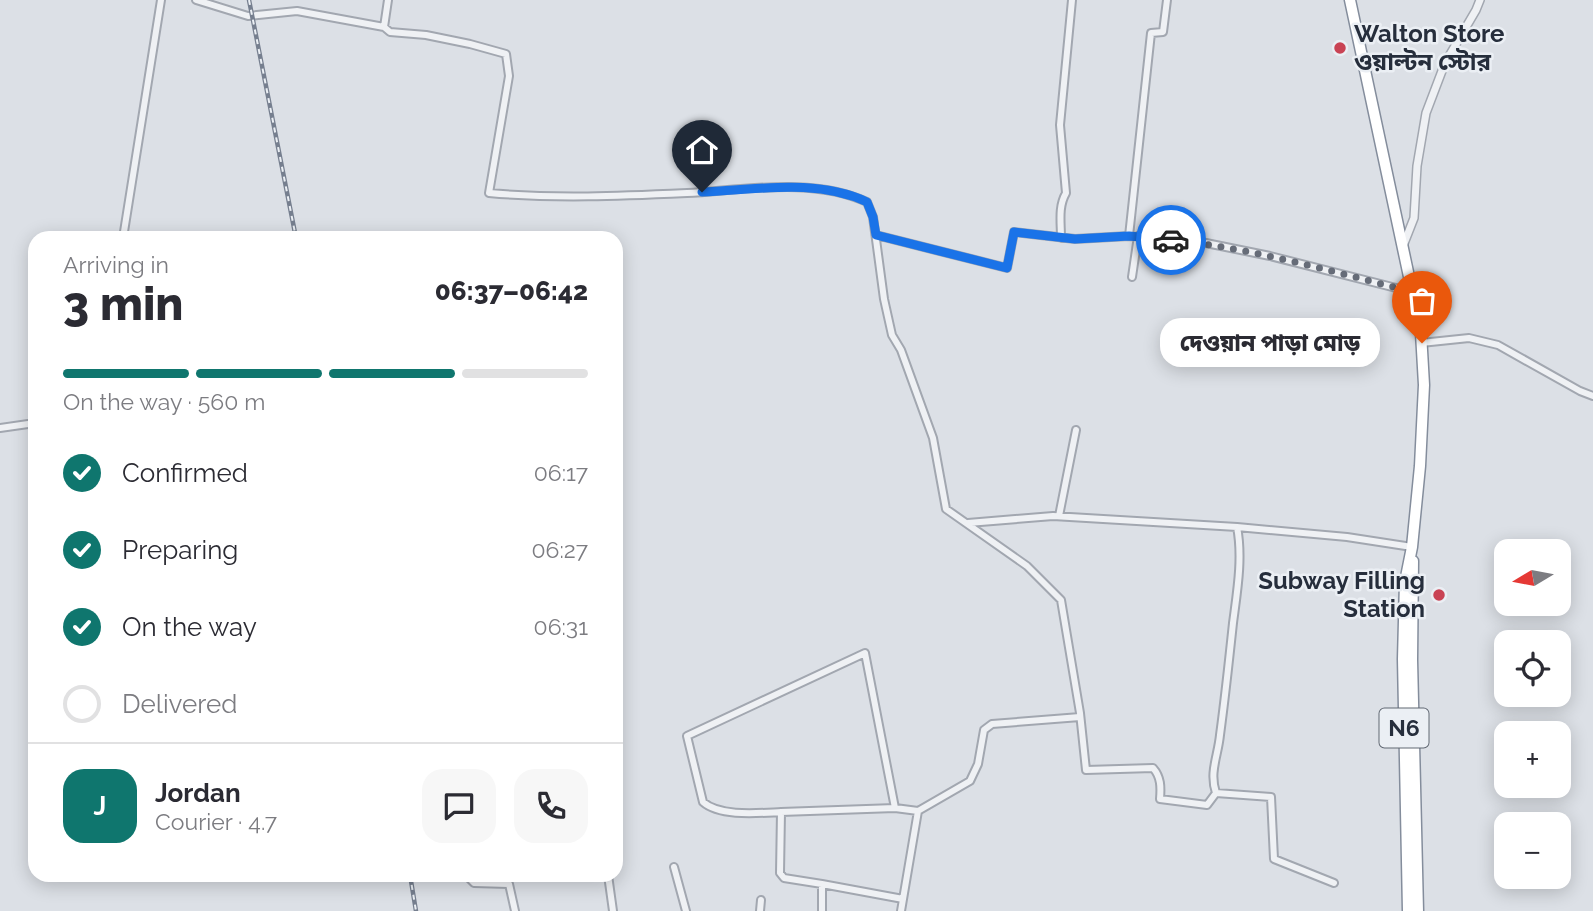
<!DOCTYPE html>
<html lang="en">
<head>
<meta charset="utf-8">
<style>
	body { margin:0; font-family:Raleway,"Noto Sans Bengali",sans-serif; background:#f7f7f7; color:#2b2b33; height:100vh; display:flex; flex-direction:column; font-size:26px; white-space:nowrap }
	* { box-sizing:border-box; margin:0 }
	p { font-size:23px; color:#7c7c81 }
	.icon { flex:none; width:38px; height:38px; fill:none; stroke:currentColor; stroke-width:2; stroke-linecap:round; stroke-linejoin:round }
	.map { position:relative; flex:1; overflow:hidden }
	.drawer { position:absolute; left:28px; top:231px; width:595px; height:651px; display:flex; flex-direction:column; background:#fff; border-radius:21px; box-shadow:0 4px 18px #0003 }
	.drawer>* { flex:none }
	.needle { width:46px; rotate:260deg }
	.buttons { position:absolute; left:1494px; top:539px; display:grid; gap:14px }
	.buttons a { display:grid; place-items:center; width:77px; height:77px; border-radius:14px; background:#fff; box-shadow:0 4px 18px #0003; font-size:35px }
	.pin { position:absolute; display:grid; place-items:center; width:60px; height:60px; color:#fff; margin:-72px -30px; border-radius:50% 50% 50% 0; rotate:-45deg; box-shadow:0 0 7px #0007 }
	.pin .icon { rotate:45deg }
	.courier { position:absolute; display:grid; place-items:center; width:70px; height:70px; margin:-35px; border:5px solid #1a73e8; border-radius:50%; background:#fff; color:#222; box-shadow:0 2px 9px #0007 }
	.bubble { position:absolute; height:49px; border-radius:21px; background:#fff; box-shadow:0 4px 18px #0003; font-size:23px; font-weight:800; line-height:49px; text-align:center }
	.summary em { font-style:normal; font-weight:800 }
	.summary div { display:flex; flex-direction:column-reverse }
	.summary { display:flex; align-items:center; justify-content:space-between; height:119px; padding:0 35px }
	h1 { font-size:46px; font-weight:800; line-height:52px }
	.bar { display:grid; grid-template-columns:repeat(4,1fr); gap:10px 7px; align-content:center; height:84px; padding:0 35px }
	.bar i { height:9px; border-radius:5px; background:#e1e1e2 }
	.bar .selected { background:#0f766e }
	.bar p { grid-column:span 4 }
	.line { display:flex; align-items:center; gap:18px; padding:0 35px; border-top:2px solid #e1e1e2 }
	.line div { flex:1 }
	.round { display:grid; place-items:center; flex:none; width:74px; height:74px; border-radius:21px; background:#f7f7f7 }
	ol { padding:0 35px; list-style:none }
	li { display:flex; align-items:center; gap:21px; height:77px }
	li p { margin-inline-start:auto }
	li .icon { padding:7px; border-radius:50%; background:#0f766e; color:#fff; stroke-width:4 }
	li:last-child { color:#7c7c81 }
	li i { width:38px; height:38px; border:4px solid #e1e1e2; border-radius:50% }
	.map>svg:first-child { display:block }
	.lines { fill:none; stroke-linecap:round; stroke-linejoin:round }
	.minor-casing { stroke:#a2a7b0; stroke-width:10 }
	.tertiary-casing { stroke:#a2a7b0; stroke-width:10 }
	.trunk-casing { stroke:#848d9c; stroke-width:13 }
	.minor { stroke:#eff1f4; stroke-width:6 }
	.tertiary { stroke:#eff1f4; stroke-width:7 }
	.trunk { stroke:#fff; stroke-width:10 }
	.rail-casing { stroke:#767f8f; stroke-width:4.5 }
	.rail { stroke:#ebeff4; stroke-width:2; stroke-dasharray:5; stroke-linecap:butt }
	.done { stroke:#666c78; stroke-width:7; stroke-dasharray:0 12.6 }
	.route { stroke:#1a73e8; stroke-width:9 }
	.poi-dot { fill:#c94354; stroke:#ebeff4; stroke-width:2.5 }
	.labels { text-anchor:middle; stroke-width:5; stroke-linejoin:round; paint-order:stroke }
	.shield { fill:#ebeff4; stroke:#616873; stroke-width:2 }
	.shield-label { font-size:23px; font-weight:bold; fill:#262e3c }
	.poi-label { font-size:24px; font-weight:bold; fill:#262e3c; stroke:#ebeff4; text-anchor:start }
</style>
</head>
<body>
<div class="map">
<svg width="1593" height="911" viewBox="0 0 1593 911">
	<rect width="100%" height="100%" fill="#dce0e6"/>
	<g class="lines">
		<g class="minor-casing">
			<path id="minor" d="M196,0L248,16L297,11L384,27L390,32L426,35L470,44L506,54L509,76L489,193C555,199 621,196 687,193C744,190 814,177 867,202L873,217L884,299L892,335L901,350L933,438L946,509L1027,566L1061,600L1080,713L1086,770L1153,768C1161,777 1161,787 1160,799L1207,805L1216,793
				M1167,0L1163,32L1151,33L1129,236L1206,243L1270,256L1412,292
				M384,27L388,0
				M876,235L1007,268L1014,232L1075,239L1129,236
				M123,238L161,0
				M1061,238C1061,222 1058,207 1066,193L1060,125L1072,0
				M1132,277L1138,236
				M1421,343L1469,338L1498,345L1580,391L1593,396
				M0,428L35,423
				M1059,516L1076,430
				M968,523L1053,516L1237,527C1243,558 1237,592 1233,623C1229,661 1225,698 1220,735C1218,756 1209,772 1216,793L1271,797L1274,859L1334,883
				M1237,527L1347,537L1412,547
				M781,812L895,808
				M674,867L686,911
				M466,875L474,883L509,884L515,911
				M608,875L613,911
				M822,884L903,899
				M760,911L761,900
				M822,911V884L784,878L780,873L781,812C759,813 720,817 703,802L687,736L865,653L895,808L918,811L970,781L978,764L984,730L992,724L1080,717
				M901,911L918,811"/>
		</g>
		<g class="tertiary-casing">
			<path id="tertiary" d="M1403,246L1414,218L1417,166L1426,113L1445,63L1476,10L1480,0"/>
		</g>
		<g class="trunk-casing">
			<path id="trunk" d="M1350,0L1421,333L1424,385L1420,466L1412,547L1405,582L1403,659L1408,911
				M1413,561L1412,660L1418,911"/>
		</g>
		<use href="#minor" class="minor"/>
		<use href="#tertiary" class="tertiary"/>
		<use href="#trunk" class="trunk"/>
		<g class="rail-casing">
			<path id="rail" d="M249,0L296,238
				M410,875L416,911"/>
		</g>
		<use href="#rail" class="rail"/>
	</g>
	<g class="lines">
		<path class="done" d="M1171,240C1253,248 1333,272 1413,292L1422,343"/>
		<path class="route" d="M702,192C756,190 816,178 867,202L873,217L876,235L1007,268L1014,232L1075,239L1129,236L1171,240"/>
	</g>
	<g class="poi-dot">
		<circle cx="1340" cy="48" r="7"/>
		<circle cx="1439" cy="595" r="7"/>
	</g>
	<g class="labels">
		<rect class="shield" x="1379.5" y="708.5" width="49" height="39" rx="5"/>
		<g class="shield-label">
			<text x="1404" y="736">N6</text>
		</g>
		<g class="poi-label">
			<text x="1354" y="42">Walton Store<tspan x="1354" dy="28">ওয়াল্টন স্টোর</tspan></text>
			<text x="1425" y="589" text-anchor="end">Subway Filling<tspan x="1425" dy="28">Station</tspan></text>
		</g>
	</g>
</svg>
<div class="buttons">
<a><svg class="needle" viewBox="-14 -14 28 28"><path d="M0-13l5 13h-10z" fill="#e53935"/><path d="M0 13l5-13h-10z" fill="#7c7c81"/></svg></a>
<a><svg class="icon" aria-label="locate" viewBox="0 0 24 24"><circle cx="12" cy="12" r="6"/><path d="M12 2v4M12 18v4M2 12h4M18 12h4"/></svg></a>
<a>+</a>
<a>−</a>
</div>
<div class="pin" style="left:1422px;top:343px;background:#ea580c"><svg class="icon" aria-label="bag" viewBox="0 0 24 24"><path d="M5 8h14l-1 12H6zM9 8a3 3 0 0 1 6 0"/></svg></div>
<div class="pin" style="left:702px;top:192px;background:#1f2937"><svg class="icon" aria-label="home" viewBox="0 0 24 24"><path d="M3 11l9-7 9 7M6 9v11h12V9"/></svg></div>
<div class="courier" style="left:1171px;top:240px"><svg class="icon" aria-label="car" viewBox="0 0 24 24"><path d="M5 17H2v-5l4-1 3-4h7l3 4 3 1v5h-3M9 17h6M6 11h13"/><circle cx="7" cy="17" r="2"/><circle cx="17" cy="17" r="2"/></svg></div>
<div class="bubble" style="left:1160px;top:318px;width:220px">দেওয়ান পাড়া মোড়</div>
<section class="drawer">
<div class="summary"><div><h1>3 min</h1><p>Arriving in</p></div><em>06:37–06:42</em></div>
<div class="bar"><i class="selected"></i><i class="selected"></i><i class="selected"></i><i></i><p>On the way · 560 m</p></div>
<ol>
<li><svg class="icon" aria-label="check" viewBox="0 0 24 24"><path d="M5 12l5 5 9-10"/></svg>Confirmed<p>06:17</p></li>
<li><svg class="icon" aria-label="check" viewBox="0 0 24 24"><path d="M5 12l5 5 9-10"/></svg>Preparing<p>06:27</p></li>
<li><svg class="icon" aria-label="check" viewBox="0 0 24 24"><path d="M5 12l5 5 9-10"/></svg>On the way<p>06:31</p></li>
<li><i></i>Delivered</li>
</ol>
<div class="line" style="height:126px"><b class="round" style="background:#0f766e;color:#fff">J</b><div><b>Jordan</b><p>Courier · 4.7</p></div><a class="round"><svg class="icon" aria-label="chat" viewBox="0 0 24 24"><path d="M4 5h16v11H9l-5 4z"/></svg></a><a class="round"><svg class="icon" aria-label="phone" viewBox="0 0 24 24"><path d="M5 4h4l2 5-3 2q2 4 5 5l2-3 5 2v4C11 20 4 13 5 4z"/></svg></a></div>
</section>
</div>
</body>
</html>
